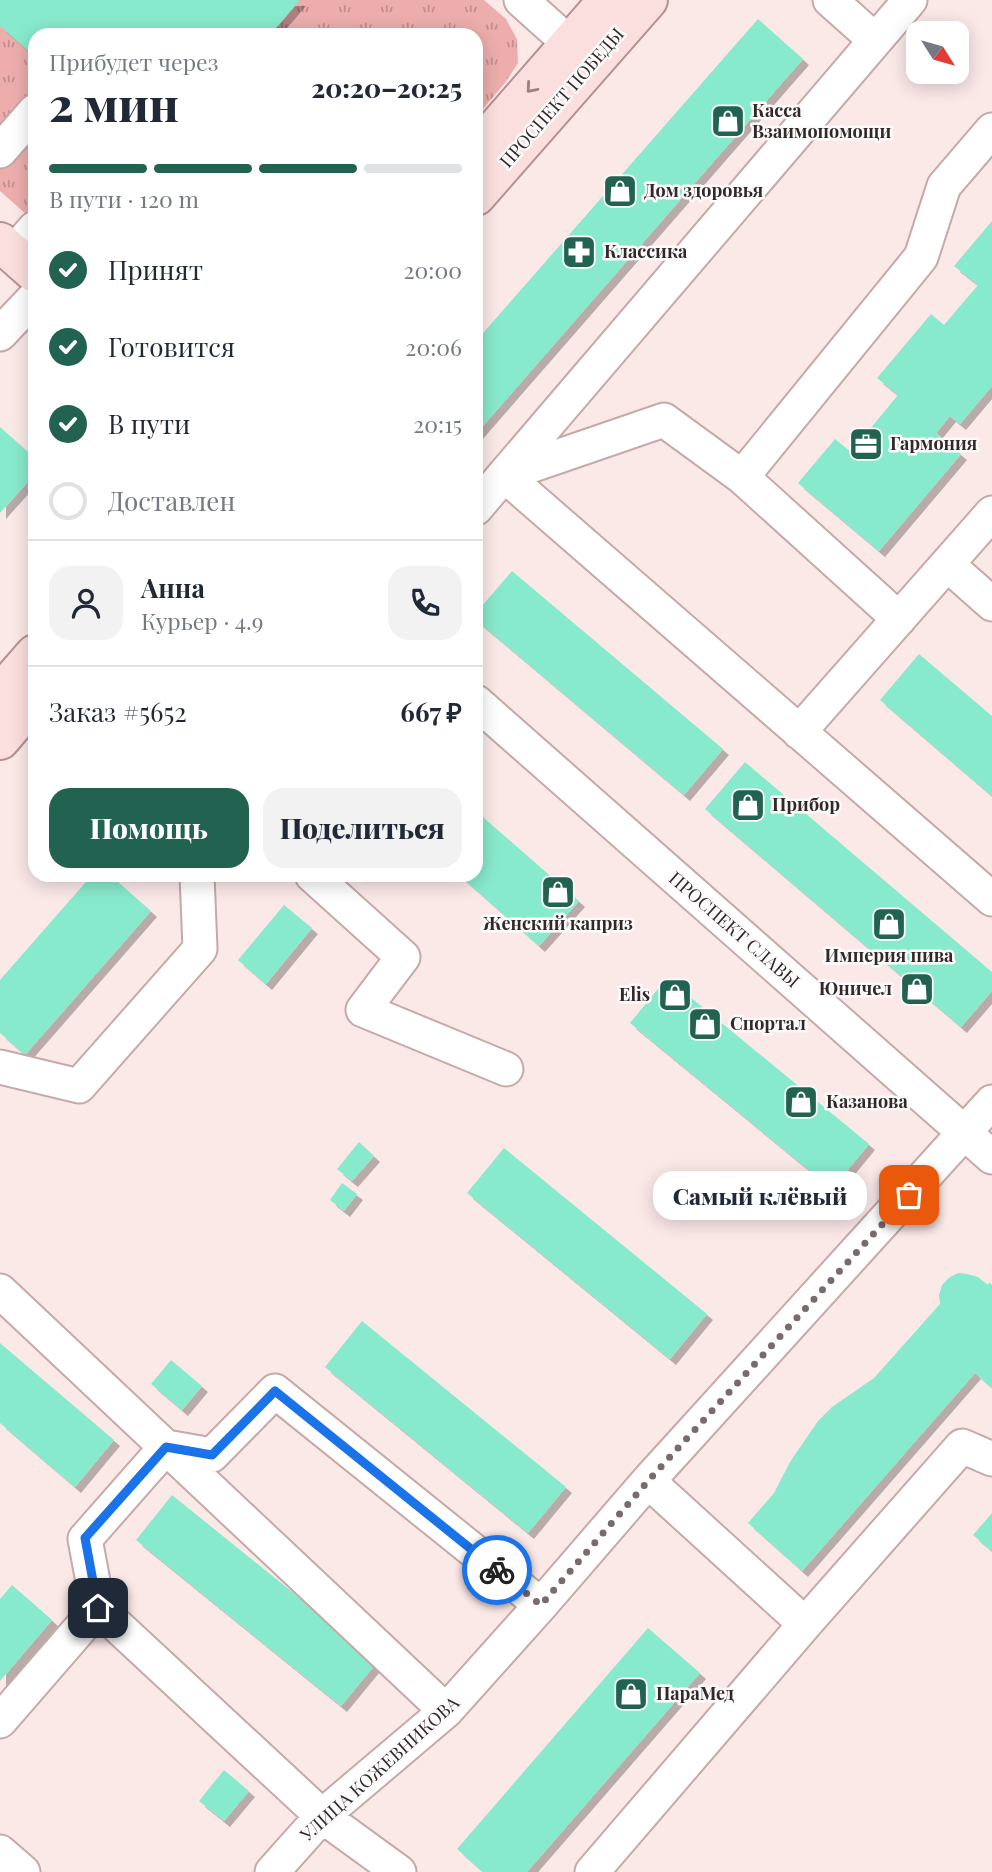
<!DOCTYPE html>
<html lang="ru">
<head>
<meta charset="utf-8">
<style>
	body { margin:0; font-family:"Playfair Display",serif; background:#f2f2f3; color:#1f2937; height:100vh; display:flex; flex-direction:column; font-size:26px; white-space:nowrap }
	* { box-sizing:border-box; margin:0 }
	p { font-size:23px; color:#747a83 }
	.icon { flex:none; width:38px; height:38px; fill:none; stroke:currentColor; stroke-width:2; stroke-linecap:round; stroke-linejoin:round }
	.map { position:relative; flex:1; overflow:hidden }
	.sheet { position:absolute; left:28px; top:28px; width:455px; height:854px; display:flex; flex-direction:column; background:#fff; border-radius:21px; box-shadow:0 4px 18px #0003 }
	.sheet>* { flex:none }
	.needle { width:46px; rotate:127deg }
	.controls { position:absolute; left:906px; top:21px; display:grid; gap:14px }
	.controls a { display:grid; place-items:center; width:63px; height:63px; border-radius:14px; background:#fff; box-shadow:0 4px 18px #0003; font-size:35px }
	.pin { position:absolute; display:grid; place-items:center; width:60px; height:60px; color:#fff; margin:-30px; border-radius:14px; box-shadow:0 4px 10px #0006 }
	.courier { position:absolute; display:grid; place-items:center; width:70px; height:70px; margin:-35px; border:5px solid #1a73e8; border-radius:50%; background:#fff; color:#222; box-shadow:0 2px 9px #0007 }
	.bubble { position:absolute; height:49px; border-radius:21px; background:#fff; box-shadow:0 4px 18px #0003; font-size:23px; font-weight:800; line-height:49px; text-align:center }
	.overview em { font-style:normal; font-weight:800 }
	.overview div { display:flex; flex-direction:column-reverse }
	.overview { display:flex; align-items:center; justify-content:space-between; height:119px; padding:0 21px }
	h1 { font-size:46px; font-weight:800; line-height:52px }
	.bar { display:grid; grid-template-columns:repeat(4,1fr); gap:10px 7px; align-content:center; height:84px; padding:0 21px }
	.bar i { height:9px; border-radius:5px; background:#e0e1e3 }
	.bar .current { background:#216251 }
	.bar p { grid-column:span 4 }
	.line { display:flex; align-items:center; gap:18px; padding:0 21px; border-top:2px solid #e0e1e3 }
	.line div { flex:1 }
	.round { display:grid; place-items:center; flex:none; width:74px; height:74px; border-radius:21px; background:#f2f2f3 }
	ol { padding:0 21px; list-style:none }
	li { display:flex; align-items:center; gap:21px; height:77px }
	li p { margin-inline-start:auto }
	li .icon { padding:7px; border-radius:50%; background:#216251; color:#fff; stroke-width:4 }
	li:last-child { color:#747a83 }
	li i { width:38px; height:38px; border:4px solid #e0e1e3; border-radius:50% }
	.primary-button { display:flex; gap:14px; margin-top:auto; padding:14px 21px }
	.primary-button a { flex:1; height:80px; border-radius:21px; background:#216251; color:#fff; font-size:28px; font-weight:800; line-height:80px; text-align:center }
	.primary-button a+a { background:#f2f2f3; color:#1f2937 }
	.map>svg:first-child { display:block }
	.grass { fill:url(#grass-tufts) }
	.building { fill:#88eacc; filter:url(#shadow) }
	.lines { fill:none; stroke-linecap:round; stroke-linejoin:round }
	.minor-casing { stroke:#c6a9a9; stroke-width:37 }
	.major-casing { stroke:#b39191; stroke-width:42 }
	.minor { stroke:#fff; stroke-width:33 }
	.major { stroke:#fbdfdf; stroke-width:38 }
	.oneway { stroke:#978383 }
	.done { stroke:#796b6b; stroke-width:7; stroke-dasharray:0 12.6 }
	.route { stroke:#1a73e8; stroke-width:9 }
	.labels { text-anchor:middle; stroke-width:5; stroke-linejoin:round; paint-order:stroke }
	.street-label { font-size:18px; fill:#332727; stroke:#fbfbfb }
	.poi-label { font-size:18px; font-weight:bold; fill:#332727; stroke:#fbfbfb; text-anchor:start }
</style>
</head>
<body>
<div class="map">
<svg width="992" height="1872" viewBox="0 0 992 1872">
	<defs>
		<pattern id="grass-tufts" width="24" height="20" patternUnits="userSpaceOnUse" patternTransform="scale(1.75)"><rect width="24" height="20" fill="#edadad"/><path d="M3 7l-1-3M5 7V3M7 7l1-3M15 17l-1-3M17 17v-4M19 17l1-3" fill="none" stroke="#c18d8d"/></pattern>
		<filter id="shadow"><feDropShadow dx="6" dy="6" stdDeviation="0" flood-color="#0004"/></filter>
	</defs>
	<rect width="100%" height="100%" fill="#fbe9e8"/>
	<path class="grass" d="M0,0H484L506,19L517,39L518,63L505,83L476,117V35H35V222L0,191Z"/>
	<path class="building" d="M0,0H300L270,35H35V57L0,26Z
		M758,19L803,59L476,434V341Z
		M992,221V386L960,424L950,416L936,433L961,454L879,551L798,483L835,439L851,452L898,395L877,378L931,314L944,325L978,285L954,266Z
		M0,427L35,458V474L0,513Z
		M512,571L723,749L684,795L476,620V613Z
		M919,654L992,716V796L880,700Z
		M745,762L992,972V991L961,1027L705,809Z
		M476,811L579,901L539,946L459,875H476Z
		M92,875H110L151,911L25,1055L0,1033V980Z
		M284,905L312,928L266,984L238,960Z
		M667,978L869,1144L832,1189L630,1023Z
		M359,1142L374,1156L352,1181L337,1169Z
		M504,1148L707,1314L670,1359L467,1193Z
		M342,1183L357,1194L344,1211L330,1200Z
		M958,1273L967,1274L978,1277L988,1285L989,1282L992,1285V1388L975,1373L802,1571L748,1523L774,1493L790,1462L818,1421L832,1407L874,1378L940,1304L939,1295L942,1285L950,1277Z
		M362,1321L566,1487L528,1533L325,1367Z
		M0,1343L114,1440L75,1487L0,1423Z
		M171,1360L202,1386L182,1410L151,1384Z
		M172,1495L378,1661L341,1706L136,1540Z
		M992,1513V1551L973,1535Z
		M12,1585L52,1620L0,1681V1599Z
		M648,1628L700,1673L527,1872H483L457,1849Z
		M224,1770L249,1791L224,1821L199,1801Z"/>
	<g class="lines">
		<g class="minor-casing">
			<path id="minor" d="M521,0L570,44
				M830,0L875,40
				M910,0L504,475L992,899
				M0,151L35,111
				M13,253L35,228
				M0,334L35,297
				M476,508L504,475L664,420L742,477
				M948,565L992,604
				M899,619L742,477L921,257L944,186L992,130
				M476,702L992,1157
				M799,732L992,513
				M312,875L403,957L363,1010L506,1069
				M0,1067L79,1086L200,949L197,875
				M0,1291L446,1711
				M648,1481L805,1624
				M98,1608L85,1539L166,1447L212,1455L275,1391L541,1605
				M0,1721L98,1608L322,1816L399,1872
				M0,1852L23,1872
				M272,1872L322,1816L446,1711L541,1605L648,1481L992,1102
				M592,1872L805,1624L962,1446L992,1459"/>
		</g>
		<g class="major-casing">
			<path id="major" d="M476,151L608,0
				M476,196L648,0
				M0,242L35,273
				M0,694L35,654
				M0,740L35,699"/>
		</g>
		<use href="#minor" class="minor"/>
		<use href="#major" class="major"/>
	</g>
	<defs><path id="oneway-chevron" d="M-2-3.5L2.5 0L-2 3.5" fill="none" stroke-width="1.6" stroke-linecap="round" stroke-linejoin="round" transform="scale(1.75)"/></defs>
	<use class="oneway" href="#oneway-chevron" transform="translate(531 88) rotate(131)"/>
	<g class="lines">
		<path class="done" d="M497,1570L541,1605L648,1481L909,1195"/>
		<path class="route" d="M98,1608L85,1538L166,1447L212,1455L275,1391L497,1570"/>
	</g>
	<defs>
		<g id="shop-square" transform="scale(1.75)"><rect x="-9" y="-9" width="18" height="18" rx="4" fill="#216251" stroke="#fbfbfb"/><path d="M-5-2.5h2.3a2.7 3.5 0 0 1 5.4 0H5L5.5 6h-11ZM-1.5-2.5h3a1.5 2.3 0 0 0-3 0Z" fill="#fff"/></g>
		<g id="pharmacy-square" transform="scale(1.75)"><rect x="-9" y="-9" width="18" height="18" rx="4" fill="#216251" stroke="#fbfbfb"/><path d="M-2-6h4v4h4v4h-4v4h-4v-4h-4v-4h4Z" fill="#fff"/></g>
		<g id="office-square" transform="scale(1.75)"><rect x="-9" y="-9" width="18" height="18" rx="4" fill="#216251" stroke="#fbfbfb"/><path d="M-6-3h4V-5.5h4V-3h4V5H-6ZM-1-4.5V-3h2v-1.5ZM-6 0V1H6V0Z" fill="#fff"/></g>
	</defs>
	<g fill-rule="evenodd">
		<use href="#shop-square" x="728" y="121"/>
		<use href="#shop-square" x="620" y="191"/>
		<use href="#pharmacy-square" x="579" y="252"/>
		<use href="#office-square" x="866" y="444"/>
		<use href="#shop-square" x="748" y="805"/>
		<use href="#shop-square" x="558" y="892"/>
		<use href="#shop-square" x="889" y="924"/>
		<use href="#shop-square" x="917" y="989"/>
		<use href="#shop-square" x="675" y="995"/>
		<use href="#shop-square" x="705" y="1024"/>
		<use href="#shop-square" x="801" y="1102"/>
		<use href="#shop-square" x="631" y="1694"/>
	</g>
	<g class="labels">
		<g class="street-label">
			<text transform="translate(562 98) rotate(-49)" y="6">ПРОСПЕКТ ПОБЕДЫ</text>
			<text transform="translate(734 930) rotate(41)" y="6">ПРОСПЕКТ СЛАВЫ</text>
			<text transform="translate(380 1769) rotate(-42)" y="6">УЛИЦА КОЖЕВНИКОВА</text>
		</g>
		<g class="poi-label">
			<text x="752" y="117">Касса<tspan x="752" dy="21">Взаимопомощи</tspan></text>
			<text x="644" y="197">Дом здоровья</text>
			<text x="604" y="258">Классика</text>
			<text x="890" y="450">Гармония</text>
			<text x="772" y="811">Прибор</text>
			<text x="558" y="930" text-anchor="middle">Женский каприз</text>
			<text x="889" y="962" text-anchor="middle">Империя пива</text>
			<text x="892" y="995" text-anchor="end">Юничел</text>
			<text x="650" y="1001" text-anchor="end">Elis</text>
			<text x="730" y="1030">Спортал</text>
			<text x="826" y="1108">Казанова</text>
			<text x="656" y="1700">ПараМед</text>
		</g>
	</g>
</svg>
<div class="controls">
<a><svg class="needle" viewBox="-14 -14 28 28"><path d="M0-13l5 13h-10z" fill="#e53935"/><path d="M0 13l5-13h-10z" fill="#747a83"/></svg></a>
</div>
<div class="pin" style="left:909px;top:1195px;background:#ea580c"><svg class="icon" aria-label="bag" viewBox="0 0 24 24"><path d="M5 8h14l-1 12H6zM9 8a3 3 0 0 1 6 0"/></svg></div>
<div class="pin" style="left:98px;top:1608px;background:#1f2937"><svg class="icon" aria-label="home" viewBox="0 0 24 24"><path d="M3 11l9-7 9 7M6 9v11h12V9"/></svg></div>
<div class="courier" style="left:497px;top:1570px"><svg class="icon" aria-label="bike" viewBox="0 0 24 24"><circle cx="6" cy="16" r="4"/><circle cx="18" cy="16" r="4"/><path d="M6 16l4-8h5l3 8M10 8l3 8H6M13 5h3"/></svg></div>
<div class="bubble" style="left:653px;top:1171px;width:214px">Самый клёвый</div>
<section class="sheet">
<div class="overview"><div><h1>2 мин</h1><p>Прибудет через</p></div><em>20:20–20:25</em></div>
<div class="bar"><i class="current"></i><i class="current"></i><i class="current"></i><i></i><p>В пути · 120 m</p></div>
<ol>
<li><svg class="icon" aria-label="check" viewBox="0 0 24 24"><path d="M5 12l5 5 9-10"/></svg>Принят<p>20:00</p></li>
<li><svg class="icon" aria-label="check" viewBox="0 0 24 24"><path d="M5 12l5 5 9-10"/></svg>Готовится<p>20:06</p></li>
<li><svg class="icon" aria-label="check" viewBox="0 0 24 24"><path d="M5 12l5 5 9-10"/></svg>В пути<p>20:15</p></li>
<li><i></i>Доставлен</li>
</ol>
<div class="line" style="height:126px"><a class="round"><svg class="icon" aria-label="person" viewBox="0 0 24 24"><circle cx="12" cy="8" r="4"/><path d="M4 21q1-7 8-7t8 7"/></svg></a><div><b>Анна</b><p>Курьер · 4.9</p></div><a class="round"><svg class="icon" aria-label="phone" viewBox="0 0 24 24"><path d="M5 4h4l2 5-3 2q2 4 5 5l2-3 5 2v4C11 20 4 13 5 4z"/></svg></a></div>
<div class="line" style="height:91px"><div>Заказ #5652</div><b>667 ₽</b></div>
<div class="primary-button"><a>Помощь</a><a>Поделиться</a></div>
</section>
</div>
</body>
</html>
